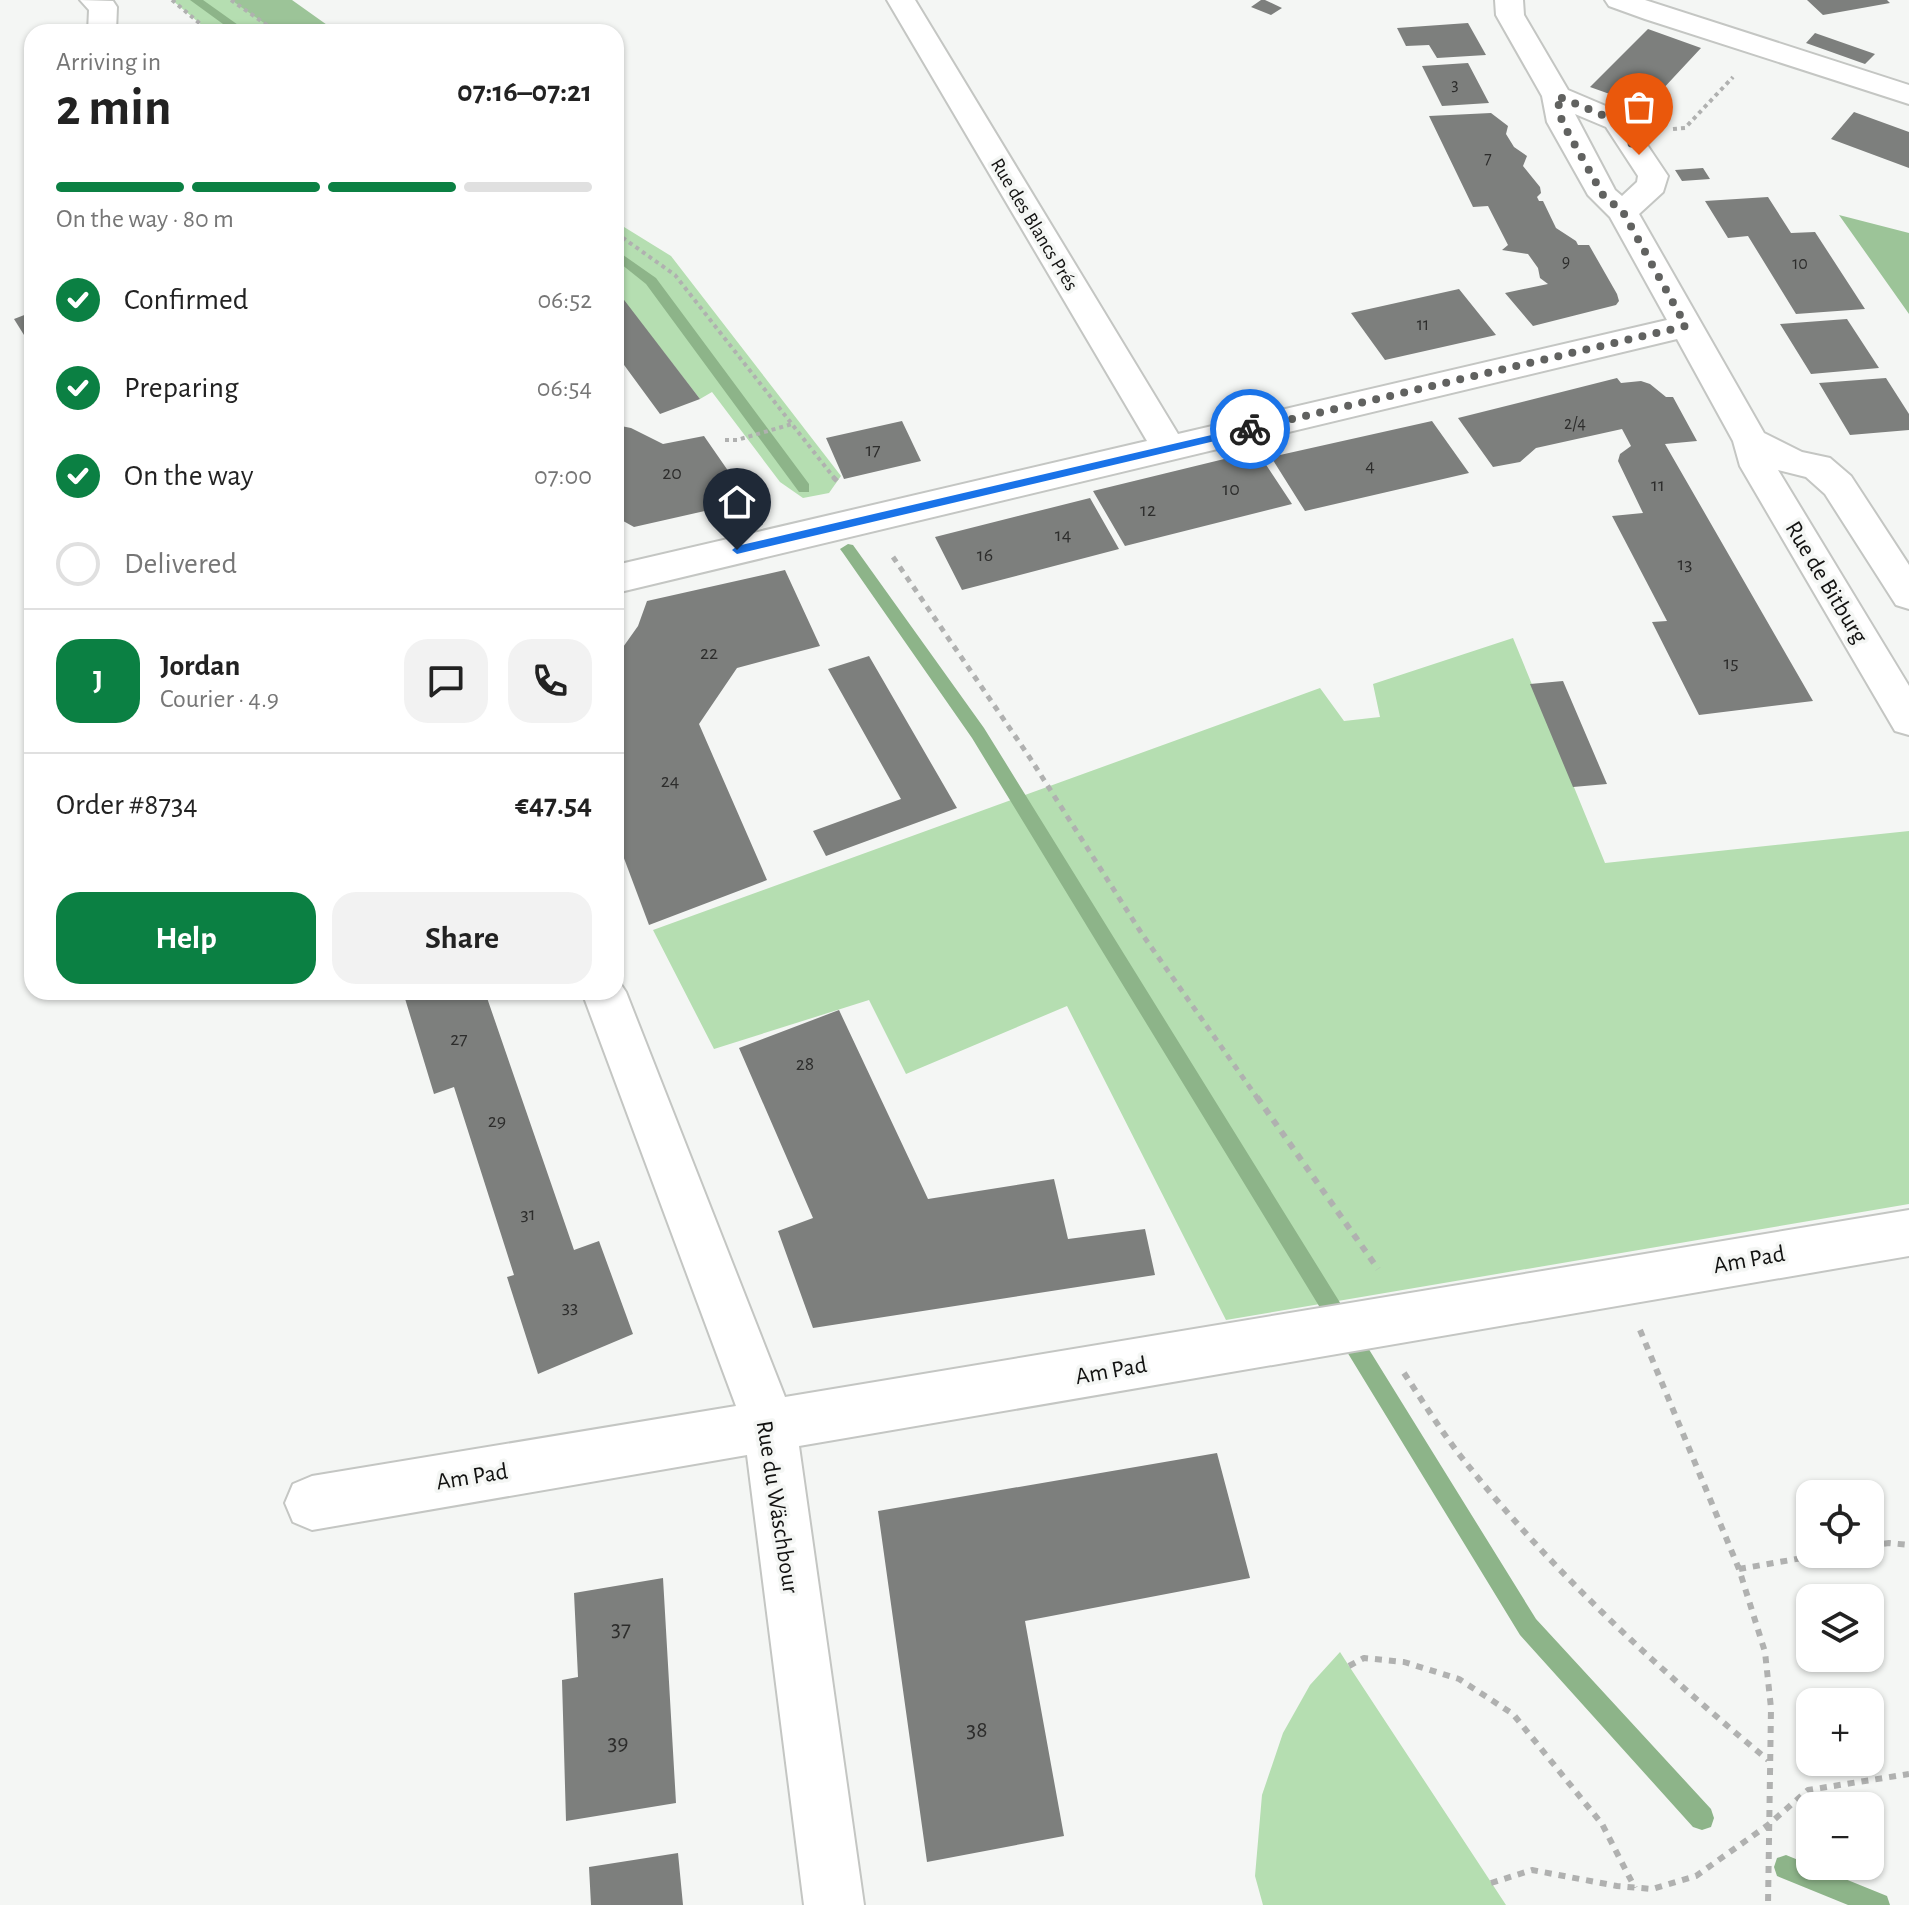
<!DOCTYPE html>
<html lang="en">
<head>
<meta charset="utf-8">
<style>
	body { margin:0; font-family:"Alegreya Sans",sans-serif; background:#f2f2f2; color:#222; height:100vh; display:flex; flex-direction:column; font-size:30px; white-space:nowrap }
	* { box-sizing:border-box; margin:0 }
	p { font-size:26px; color:#767676 }
	.icon { flex:none; width:44px; height:44px; fill:none; stroke:currentColor; stroke-width:2; stroke-linecap:round; stroke-linejoin:round }
	.map { position:relative; flex:1; overflow:hidden }
	.drawer { position:absolute; left:24px; top:24px; width:600px; height:976px; display:flex; flex-direction:column; background:#fff; border-radius:24px; box-shadow:0 2px 6px #0004 }
	.drawer>* { flex:none }
	.fabs { position:absolute; left:1796px; top:1480px; display:grid; gap:16px }
	.fabs a { display:grid; place-items:center; width:88px; height:88px; border-radius:16px; background:#fff; box-shadow:0 2px 6px #0004; font-size:40px }
	.pin { position:absolute; display:grid; place-items:center; width:68px; height:68px; color:#fff; margin:-82px -34px; border-radius:50% 50% 50% 0; rotate:-45deg; box-shadow:0 0 8px #0007 }
	.pin .icon { rotate:45deg }
	.courier { position:absolute; display:grid; place-items:center; width:80px; height:80px; margin:-40px; border:6px solid #1a73e8; border-radius:50%; background:#fff; color:#222; box-shadow:0 2px 10px #0007 }
	.headline em { font-style:normal; font-weight:700 }
	.headline div { display:flex; flex-direction:column-reverse }
	.headline { display:flex; align-items:center; justify-content:space-between; height:136px; padding:0 32px }
	h1 { font-size:52px; font-weight:700; line-height:60px }
	.bar { display:grid; grid-template-columns:repeat(4,1fr); gap:12px 8px; align-content:center; height:96px; padding:0 32px }
	.bar i { height:10px; border-radius:6px; background:#e0e0e0 }
	.bar .on { background:#0b8043 }
	.bar p { grid-column:span 4 }
	.line { display:flex; align-items:center; gap:20px; padding:0 32px; border-top:2px solid #e0e0e0 }
	.line div { flex:1 }
	.round { display:grid; place-items:center; flex:none; width:84px; height:84px; border-radius:24px; background:#f2f2f2 }
	ol { padding:0 32px; list-style:none }
	li { display:flex; align-items:center; gap:24px; height:88px }
	li p { margin-inline-start:auto }
	li .icon { padding:8px; border-radius:50%; background:#0b8043; color:#fff; stroke-width:4 }
	li:last-child { color:#767676 }
	li i { width:44px; height:44px; border:4px solid #e0e0e0; border-radius:50% }
	.cta { display:flex; gap:16px; margin-top:auto; padding:16px 32px }
	.cta a { flex:1; height:92px; border-radius:24px; background:#0b8043; color:#fff; font-size:32px; font-weight:700; line-height:92px; text-align:center }
	.cta a+a { background:#f2f2f2; color:#222 }
	.map>svg:first-child { display:block }
	.green { fill:#b5deb1 }
	.forest { fill:#9cc498 }
	.lines { fill:none; stroke-linecap:round; stroke-linejoin:round }
	.stream { fill:#8db489; fill-rule:evenodd }
	.building { fill:#7d7f7d }
	.minor-casing { stroke:#c4c6c3; stroke-width:4 }
	.path-far2 { stroke:#b0b1b0; stroke-width:4; stroke-dasharray:4 4; stroke-linecap:butt }
	.path-far1 { stroke:#b0b1b0; stroke-width:5; stroke-dasharray:6 6; stroke-linecap:butt }
	.path { stroke:#b0b1b0; stroke-width:6; stroke-dasharray:7 7; stroke-linecap:butt }
	.minor { fill:#fff; fill-rule:evenodd }
	.route { fill:#1a73e8 }
	.done { stroke:#616260; stroke-width:8; stroke-dasharray:0 14.4 }
	.labels { text-anchor:middle; stroke-width:7; stroke-linejoin:round; paint-order:stroke }
	.far-number-label { font-size:18px; fill:#2d2d2c }
	.far-street-label { font-size:20px; fill:#121211; stroke:#f4f6f4 }
	.number-label { font-size:20px; fill:#2d2d2c }
	.street-label { font-size:24px; fill:#121211; stroke:#f4f6f4 }
	.near-number-label { font-size:24px; fill:#2d2d2c }
</style>
</head>
<body>
<div class="map">
<svg width="1909" height="1905" viewBox="0 0 1909 1905">
	<rect width="100%" height="100%" fill="#f4f6f4"/>
	<path class="green" d="M172,0H231L259,18L337,32H210Z
		M616,222L671,256L841,476L829,493L803,498L780,482L712,392L700,399L616,291Z
		M1513,638L1605,863L1909,831V1204L1226,1320L1067,1006L906,1074L869,1000L714,1049L653,930L1320,688L1344,721L1380,717L1373,684Z
		M1340,1652L1349,1666L1506,1905H1263L1255,1876L1262,1795L1283,1733L1310,1685Z"/>
	<path class="forest" d="M231,0H292L337,32H277Z
		M1839,215L1909,233V314Z"/>
	<g class="lines">
		<path class="stream" d="M190,0H203L248,32H234Z
			M616,250L656,278L809,484V492H799L646,284L616,260Z
			M848,544L853,545L984,728L1536,1619L1711,1809L1714,1818L1711,1827L1702,1830L1693,1827L1520,1635L972,738L843,553L840,549Z
			M1786,1855L1887,1896L1890,1905H1848L1777,1876L1774,1867L1777,1858Z"/>
	</g>
	<path class="building" d="M1261,0H1265L1282,8L1271,15L1251,7Z
		M1807,0H1887L1890,3L1823,15Z
		M1468,23L1486,55L1437,58L1429,45L1406,46L1397,28Z
		M1648,29L1701,48L1646,107L1590,87Z
		M1815,33L1875,54L1865,64L1806,43Z
		M1468,63L1489,103L1442,106L1422,66Z
		M1854,112L1909,132V168L1831,139Z
		M1491,113L1508,126L1506,134L1514,147L1527,156L1523,166L1540,187L1541,193L1537,197L1539,201H1543L1556,228L1576,241L1578,245H1589L1617,294L1619,301L1616,305L1533,326L1505,293L1548,284L1540,278L1538,268L1528,254L1502,250L1508,245L1488,206L1473,207L1429,116Z
		M1703,168L1710,179L1682,181L1675,170Z
		M1768,197L1791,233L1815,232L1865,309L1796,314L1748,236L1728,238L1705,201Z
		M1459,289L1496,335L1385,360L1351,313Z
		M618,292L700,399L660,414L616,354Z
		M32,312V332L24,335L14,319Z
		M1847,319L1879,368L1811,374L1780,324Z
		M1617,378L1621,383L1641,381L1650,384L1666,397H1673L1697,441L1665,444L1813,701L1699,715L1652,622L1667,621L1612,516L1643,513L1618,461L1620,454L1631,446L1622,429L1536,448L1520,462L1493,467L1458,418Z
		M1886,378L1909,414V430L1850,435L1819,383Z
		M902,421L921,461L844,479L826,438Z
		M1432,421L1469,473L1305,511L1271,457Z
		M616,425L631,428L663,444L704,436L749,501L634,527L616,517Z
		M1257,451L1292,504L1125,546L1093,491Z
		M1090,498L1119,549L962,590L935,537Z
		M785,570L820,646L737,668L699,724L767,880L649,925L616,837V657L638,626L647,601Z
		M869,656L957,808L826,856L813,831L901,799L828,669Z
		M1563,681L1607,784L1573,787L1530,684Z
		M403,992H485L574,1250L599,1241L633,1334L538,1374L507,1277L514,1275L454,1087L434,1094Z
		M839,1010L928,1199L1054,1179L1068,1239L1145,1229L1155,1275L813,1328L778,1231L813,1218L739,1048Z
		M1217,1453L1250,1578L1025,1621L1064,1836L927,1862L878,1511Z
		M663,1578L676,1803L566,1821L562,1680L578,1677L574,1593Z
		M678,1853L683,1905H591L589,1867Z"/>
	<g class="lines">
		<g class="minor-casing">
			<path id="minor" d="M80,0L113,1L117,7L116,32H88L89,10Z
				M887,0H915L1178,434L1667,320L1610,217L1588,195L1547,122L1542,96L1496,15L1495,0H1523L1524,15L1568,90L1627,115L1668,176L1663,192L1639,214L1764,433L1802,452L1830,458L1851,476L1909,565V609L1896,605L1825,494L1806,477L1778,470L1909,686V735L1895,731L1740,466L1733,441L1677,339L616,593V565L1147,441ZM1575,114L1606,127L1638,176L1637,182L1622,196L1615,190Z
				M1605,0H1645L1909,85V104L1645,19L1609,6Z
				M616,977L626,992L785,1397L1909,1210V1256L799,1446L864,1905H804L747,1455L312,1530L293,1522L285,1503L293,1484L312,1476L736,1406L582,992H616Z"/>
		</g>
		<path class="path-far2" d="M172,0L210,32
			M231,0L277,32
			M1673,129L1685,128L1733,77
			M616,233L675,275L835,479
			M725,440H737L792,424"/>
		<path class="path-far1" d="M833,477L837,481
			M893,557L1030,758L1142,934L1258,1099"/>
		<path class="path" d="M1257,1097L1378,1269
			M1640,1330L1739,1569L1765,1652L1771,1708L1768,1905
			M1404,1373C1422,1400 1439,1428 1459,1454C1548,1568 1657,1668 1768,1760
			M1870,1546L1889,1543L1909,1545
			M1739,1569L1825,1554
			M1349,1666L1364,1658L1404,1662L1459,1679L1513,1714L1602,1824L1635,1888
			M1491,1883L1532,1870L1617,1886L1652,1889L1696,1876L1768,1825L1808,1790L1909,1774"/>
		<use href="#minor" class="minor"/>
	</g>
	<path class="route" d="M1250,426L1253,427V432L737,554L732,550L737,546Z"/>
	<g class="lines">
		<path class="done" d="M1250,429L1686,326L1623,212L1603,195L1562,122L1557,96L1617,121L1639,155"/>
	</g>
	<g class="labels">
		<g class="far-number-label">
			<text x="1455" y="90">3</text>
			<text x="1488" y="164">7</text>
			<text x="1566" y="267">9</text>
			<text x="1800" y="269">10</text>
			<text x="1423" y="330">11</text>
			<text x="1575" y="429">2/4</text>
		</g>
		<g class="far-street-label">
			<text transform="translate(1035 224) rotate(59)" y="7">Rue des Blancs Prés</text>
		</g>
		<g class="number-label">
			<text x="873" y="456">17</text>
			<text x="1370" y="472">4</text>
			<text x="672" y="479">20</text>
			<text x="1658" y="491">11</text>
			<text x="1231" y="495">10</text>
			<text x="1148" y="516">12</text>
			<text x="1063" y="541">14</text>
			<text x="985" y="561">16</text>
			<text x="1685" y="570">13</text>
			<text x="709" y="659">22</text>
			<text x="1731" y="669">15</text>
			<text x="670" y="787">24</text>
			<text x="459" y="1045">27</text>
			<text x="805" y="1070">28</text>
			<text x="497" y="1127">29</text>
			<text x="528" y="1220">31</text>
			<text x="570" y="1313">33</text>
		</g>
		<g class="street-label">
			<text transform="translate(1827 582) rotate(59)" y="8">Rue de Bitburg</text>
			<text transform="translate(1749 1259) rotate(-10)" y="8">Am Pad</text>
			<text transform="translate(1111 1370) rotate(-10)" y="8">Am Pad</text>
			<text transform="translate(472 1476) rotate(-9)" y="8">Am Pad</text>
			<text transform="translate(778 1507) rotate(81)" y="8">Rue du Wäschbour</text>
		</g>
		<g class="near-number-label">
			<text x="621" y="1636">37</text>
			<text x="977" y="1737">38</text>
			<text x="618" y="1750">39</text>
		</g>
	</g>
</svg>
<div class="fabs">
<a><svg class="icon" aria-label="locate" viewBox="0 0 24 24"><circle cx="12" cy="12" r="6"/><path d="M12 2v4M12 18v4M2 12h4M18 12h4"/></svg></a>
<a><svg class="icon" aria-label="layers" viewBox="0 0 24 24"><path d="M12 4l9 5-9 5-9-5zM3 14l9 5 9-5"/></svg></a>
<a>+</a>
<a>−</a>
</div>
<div class="pin" style="left:1639px;top:155px;background:#ea580c"><svg class="icon" aria-label="bag" viewBox="0 0 24 24"><path d="M5 8h14l-1 12H6zM9 8a3 3 0 0 1 6 0"/></svg></div>
<div class="pin" style="left:737px;top:550px;background:#1f2937"><svg class="icon" aria-label="home" viewBox="0 0 24 24"><path d="M3 11l9-7 9 7M6 9v11h12V9"/></svg></div>
<div class="courier" style="left:1250px;top:429px"><svg class="icon" aria-label="bike" viewBox="0 0 24 24"><circle cx="6" cy="16" r="4"/><circle cx="18" cy="16" r="4"/><path d="M6 16l4-8h5l3 8M10 8l3 8H6M13 5h3"/></svg></div>
<section class="drawer">
<div class="headline"><div><h1>2 min</h1><p>Arriving in</p></div><em>07:16–07:21</em></div>
<div class="bar"><i class="on"></i><i class="on"></i><i class="on"></i><i></i><p>On the way · 80 m</p></div>
<ol>
<li><svg class="icon" aria-label="check" viewBox="0 0 24 24"><path d="M5 12l5 5 9-10"/></svg>Confirmed<p>06:52</p></li>
<li><svg class="icon" aria-label="check" viewBox="0 0 24 24"><path d="M5 12l5 5 9-10"/></svg>Preparing<p>06:54</p></li>
<li><svg class="icon" aria-label="check" viewBox="0 0 24 24"><path d="M5 12l5 5 9-10"/></svg>On the way<p>07:00</p></li>
<li><i></i>Delivered</li>
</ol>
<div class="line" style="height:144px"><b class="round" style="background:#0b8043;color:#fff">J</b><div><b>Jordan</b><p>Courier · 4.9</p></div><a class="round"><svg class="icon" aria-label="chat" viewBox="0 0 24 24"><path d="M4 5h16v11H9l-5 4z"/></svg></a><a class="round"><svg class="icon" aria-label="phone" viewBox="0 0 24 24"><path d="M5 4h4l2 5-3 2q2 4 5 5l2-3 5 2v4C11 20 4 13 5 4z"/></svg></a></div>
<div class="line" style="height:104px"><div>Order #8734</div><b>€47.54</b></div>
<div class="cta"><a>Help</a><a>Share</a></div>
</section>
</div>
</body>
</html>
